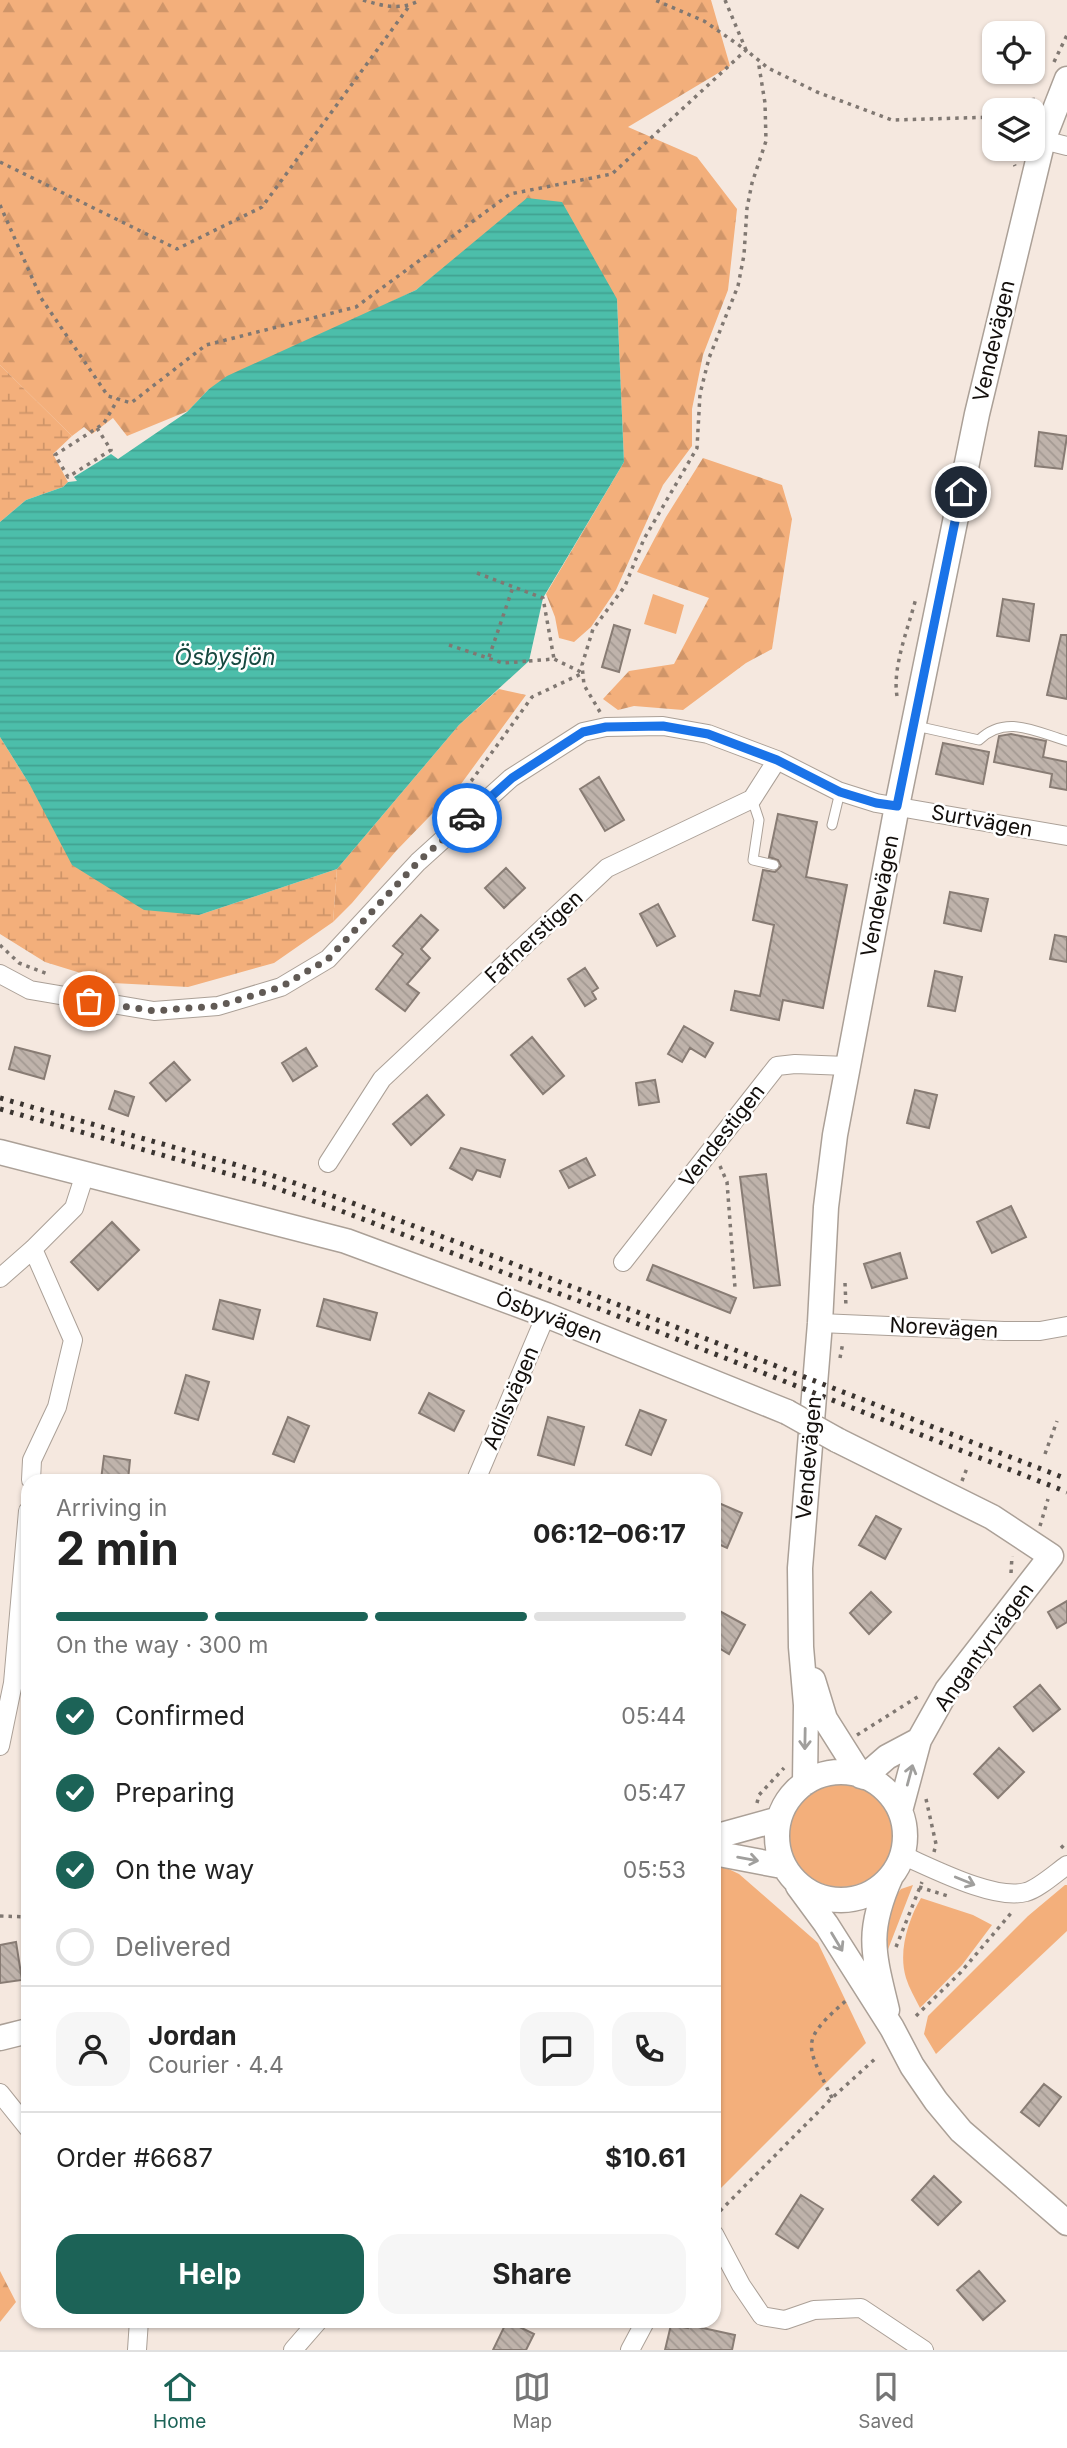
<!DOCTYPE html>
<html lang="en">
<head>
<meta charset="utf-8">
<style>
	body { margin:0; font-family:Inter,sans-serif; background:#f6f6f6; color:#222; height:100vh; display:flex; flex-direction:column; font-size:26px; white-space:nowrap }
	* { box-sizing:border-box; margin:0 }
	p { font-size:23px; color:#767676 }
	.icon { flex:none; width:38px; height:38px; fill:none; stroke:currentColor; stroke-width:2; stroke-linecap:round; stroke-linejoin:round }
	.map { position:relative; flex:1; overflow:hidden }
	.side { position:absolute; left:21px; top:1474px; width:700px; height:854px; display:flex; flex-direction:column; background:#fff; border-radius:21px; box-shadow:0 2px 5px #0004 }
	.side>* { flex:none }
	.buttons { position:absolute; left:982px; top:21px; display:grid; gap:14px }
	.buttons a { display:grid; place-items:center; width:63px; height:63px; border-radius:14px; background:#fff; box-shadow:0 2px 5px #0004; font-size:35px }
	.pin { position:absolute; display:grid; place-items:center; width:60px; height:60px; color:#fff; margin:-30px; border:4px solid #fff; border-radius:50%; box-shadow:0 2px 7px #0007 }
	.courier { position:absolute; display:grid; place-items:center; width:70px; height:70px; margin:-35px; border:5px solid #1a73e8; border-radius:50%; background:#fff; color:#222; box-shadow:0 2px 9px #0007 }
	.overview em { font-style:normal; font-weight:700 }
	.overview div { display:flex; flex-direction:column-reverse }
	.overview { display:flex; align-items:center; justify-content:space-between; height:119px; padding:0 35px }
	h1 { font-size:46px; font-weight:700; line-height:52px }
	.bar { display:grid; grid-template-columns:repeat(4,1fr); gap:10px 7px; align-content:center; height:84px; padding:0 35px }
	.bar i { height:9px; border-radius:5px; background:#e0e0e0 }
	.bar .current { background:#1c6357 }
	.bar p { grid-column:span 4 }
	.line { display:flex; align-items:center; gap:18px; padding:0 35px; border-top:2px solid #e0e0e0 }
	.line div { flex:1 }
	.round { display:grid; place-items:center; flex:none; width:74px; height:74px; border-radius:21px; background:#f6f6f6 }
	ol { padding:0 35px; list-style:none }
	li { display:flex; align-items:center; gap:21px; height:77px }
	li p { margin-inline-start:auto }
	li .icon { padding:7px; border-radius:50%; background:#1c6357; color:#fff; stroke-width:4 }
	li:last-child { color:#767676 }
	li i { width:38px; height:38px; border:4px solid #e0e0e0; border-radius:50% }
	.cta { display:flex; gap:14px; margin-top:auto; padding:14px 35px }
	.cta a { flex:1; height:80px; border-radius:21px; background:#1c6357; color:#fff; font-size:28px; font-weight:700; line-height:80px; text-align:center }
	.cta a+a { background:#f6f6f6; color:#222 }
	.dock { display:flex; justify-content:space-around; align-items:center; height:98px; border-top:2px solid #e0e0e0; background:#fff; font-size:19px; color:#767676 }
	.dock a { display:grid; justify-items:center; gap:4px }
	.dock .current { color:#1c6357 }
	.map>svg:first-child { display:block }
	.green { fill:#f3af7b }
	.forest { fill:url(#forest-firs) }
	.wetland { fill:url(#wetland-marsh) }
	.water { fill:url(#water-rules) }
	.building { fill:url(#building-back-hatch); stroke:#887c74; stroke-width:2 }
	.lines { fill:none; stroke-linecap:round; stroke-linejoin:round }
	.lane-casing { stroke:#aba097; stroke-width:11 }
	.street-casing { stroke:#aba097; stroke-width:20 }
	.secondary-casing { stroke:#aba097; stroke-width:27 }
	.path { stroke:#807872; stroke-width:3.5; stroke-dasharray:3.5 5; stroke-linecap:butt }
	.lane { stroke:#fff; stroke-width:9 }
	.street { stroke:#fff; stroke-width:18 }
	.secondary { stroke:#fff; stroke-width:24 }
	.rail { stroke:#3a3430; stroke-width:5; stroke-dasharray:3.5 7; stroke-linecap:butt }
	.secondary-bridge-casing { stroke:#aba097; stroke-width:27; stroke-linecap:butt }
	.secondary-bridge { stroke:#fff; stroke-width:24 }
	.oneway { stroke:#a09f9d }
	.done { stroke:#615a55; stroke-width:7; stroke-dasharray:0 12.6 }
	.route { stroke:#1a73e8; stroke-width:9 }
	.labels { text-anchor:middle; stroke-width:5; stroke-linejoin:round; paint-order:stroke }
	.street-label { font-size:21px; fill:#120e0b; stroke:#fff }
	.water-label { font-size:23px; font-style:italic; fill:#174940; stroke:#fff }
</style>
</head>
<body>
<div class="map">
<svg width="1067" height="2350" viewBox="0 0 1067 2350">
	<defs>
		<pattern id="forest-firs" width="22" height="20" patternUnits="userSpaceOnUse" patternTransform="scale(1.75)"><rect width="22" height="20" fill="#f3af7b"/><path d="M5 1l3.5 6h-7zM16 11l3.5 6h-7z" fill="#cf9569"/></pattern>
		<pattern id="wetland-marsh" width="20" height="14" patternUnits="userSpaceOnUse" patternTransform="scale(1.75)"><rect width="20" height="14" fill="#f3af7b"/><path d="M1 5h8M5 5V1M11 12h8M15 12V8" fill="none" stroke="#cf9569"/></pattern>
		<pattern id="water-rules" width="6" height="5" patternUnits="userSpaceOnUse" patternTransform="scale(1.75)"><rect width="6" height="5" fill="#4cbeaa"/><path d="M0 2.5h6" fill="none" stroke="#41a291"/></pattern>
		<pattern id="building-back-hatch" width="6" height="6" patternUnits="userSpaceOnUse" patternTransform="scale(1.75)"><rect width="6" height="6" fill="#bfb3ab"/><path d="M-1 5l2 2M0 0l6 6M5-1l2 2" fill="none" stroke="#a39992"/></pattern>
	</defs>
	<rect width="100%" height="100%" fill="#f5e8df"/>
	<path class="green" d="M653,594L684,605L676,634L644,624Z
		M788 1834a53 53 0 1 1 106 0a53 53 0 1 1-106 0Z
		M714,1862L739,1874L818,1943L866,2043L714,2195Z
		M913,1885L887,1952L880,1931L887,1907L901,1889Z
		M1065,1885H1067V1931L936,2054L924,2034L928,2016L1028,1916Z
		M921,1898L973,1915L992,1925L962,1965L920,2008C915,1998 909,1988 906,1978C898,1952 908,1920 921,1898Z"/>
	<path class="forest" d="M0,0H711L730,66L628,127L697,157L737,209L728,290L703,355L692,409V446L663,485L616,590L591,627L574,642L559,638L555,617L546,594L624,462L617,299L462,253L416,290L209,389L188,411L127,436L113,418L92,434L84,427L72,436L0,365Z
		M703,458L782,485L792,519L772,649L746,663L683,710L634,706L618,710L603,699L629,671L674,664L709,598L637,572L666,517Z
		M499,689L526,695L461,784L396,851L352,903L333,922L337,869L459,725Z
		M0,2271L16,2302L0,2322Z"/>
	<path class="wetland" d="M0,365L72,436L53,454L68,482L63,487L26,500L0,522Z
		M0,737L30,785L199,915L337,869L333,922L274,963L188,987L113,983L45,962L0,934Z"/>
	<path class="water" d="M527,198L562,202L617,299L624,462L543,598L529,661L459,725L337,869L199,915L144,910L72,865L30,785L0,737V522L26,500L63,487L68,482L77,481L74,477L111,454L118,459L187,412L209,389L227,376L416,290Z"/>
	<path class="building" d="M1039,432L1067,436L1062,469L1035,466Z
		M1003,599L1034,604L1029,641L997,636Z
		M614,625L630,630L619,672L602,667Z
		M1061,635H1067V699L1047,695Z
		M1011,734L1046,741L1043,757L1067,762V790L1050,787L1052,774L994,762L999,736Z
		M943,743L989,752L983,784L936,774Z
		M599,777L624,820L605,831L580,789Z
		M778,814L817,822L806,877L847,885L823,1008L783,1000L779,1020L731,1010L735,991L760,996L774,925L753,920L763,870L775,872L781,866L778,860L769,857Z
		M506,868L525,888L504,908L485,888Z
		M950,892L988,899L981,931L944,923Z
		M658,904L675,936L657,946L640,914Z
		M421,915L438,930L421,949L430,958L407,984L419,993L405,1011L376,989L403,954L393,946Z
		M1055,935L1067,937V962L1050,959Z
		M585,968L598,988L592,992L596,999L585,1006L568,979Z
		M935,971L962,977L955,1011L928,1006Z
		M684,1026L713,1043L705,1057L690,1048L682,1062L668,1054Z
		M532,1037L564,1076L543,1094L511,1055Z
		M15,1047L50,1056L44,1079L9,1069Z
		M306,1048L317,1066L293,1081L282,1063Z
		M174,1062L190,1080L166,1101L150,1083Z
		M655,1080L659,1102L639,1105L636,1083Z
		M915,1090L937,1095L929,1128L907,1123Z
		M115,1091L134,1097L128,1116L109,1109Z
		M427,1095L444,1115L411,1145L393,1124Z
		M461,1148L505,1160L500,1177L477,1170L472,1180L450,1168Z
		M586,1158L595,1175L569,1188L560,1171Z
		M766,1174L780,1285L754,1288L740,1177Z
		M1011,1206L1026,1237L992,1253L977,1222Z
		M112,1222L139,1250L98,1290L71,1262Z
		M900,1253L907,1278L872,1288L864,1264Z
		M653,1265L736,1298L730,1313L647,1280Z
		M324,1299L377,1313L370,1340L317,1326Z
		M220,1300L260,1310L253,1339L213,1329Z
		M186,1375L209,1382L198,1420L175,1413Z
		M429,1393L464,1411L454,1431L419,1413Z
		M640,1410L666,1420L651,1455L626,1445Z
		M288,1417L309,1426L294,1462L273,1454Z
		M548,1417L584,1427L574,1465L538,1455Z
		M104,1456L130,1460L128,1480H101Z
		M714,1501L742,1513L727,1548L714,1542Z
		M876,1516L901,1529L885,1559L859,1545Z
		M871,1592L891,1612L869,1634L850,1613Z
		M1067,1601V1622L1057,1628L1048,1612Z
		M714,1608L745,1625L729,1654L714,1645Z
		M1040,1685L1060,1709L1033,1731L1014,1707Z
		M999,1748L1024,1772L998,1798L974,1774Z
		M16,1942L22,1980L0,1983V1945Z
		M1044,2084L1061,2097L1039,2126L1021,2112Z
		M934,2176L961,2202L938,2225L912,2200Z
		M801,2195L823,2209L798,2248L776,2234Z
		M979,2271L1005,2301L983,2320L957,2290Z
		M507,2321L534,2334L526,2350H493Z
		M671,2325L688,2328L689,2325L735,2335L732,2350H665Z"/>
	<g class="lines">
		<g class="lane-casing">
			<path id="lane" d="M916,726L979,740C1006,714 1036,732 1067,741
				M752,799L759,820L753,860L774,865
				M832,825L840,792"/>
		</g>
		<g class="street-casing">
			<path id="street" d="M1043,140L1067,146
				M0,974L30,990L154,1011L218,1006L281,987L328,959L418,862L511,778L583,732L606,727L663,726L708,734L777,760L838,791L876,803L1067,836
				M328,1163L382,1079L607,868L752,799L777,760
				M623,1262L777,1066L795,1064L847,1066
				M0,1278L33,1249L74,1208L85,1174
				M820,1323L1004,1331H1040L1067,1326
				M31,1480L32,1460L57,1407L73,1340L33,1249
				M476,1480L546,1315
				M0,1746L13,1683L28,1511
				M902,1855C932,1868 995,1901 1026,1892C1038,1889 1057,1872 1067,1865
				M0,2093L28,2128
				M714,2234L741,2285L762,2316L785,2320L814,2310L861,2308L924,2350
				M137,2350L139,2320
				M293,2350L319,2320
				M630,2350L646,2320"/>
		</g>
		<g class="secondary-casing">
			<path id="secondary" d="M0,1152L346,1241L546,1315L787,1412
				M837,1440L992,1517L1051,1556L947,1690L919,1740L900,1811
				M813,1680L825,1719L861,1776
				M777 1836a64 64 0 1 1 128 0a64 64 0 1 1-128 0Z
				M864,1777L887,1757L919,1740
				M805,1783L806,1705L801,1647L800,1568L820,1323L826,1207L835,1135L897,806L977,414L1043,140L1067,79
				M714,1837L779,1819
				M714,1853L782,1866
				M798,1886L826,1924L892,2028L912,2066L936,2101L961,2131L1067,2223
				M887,2010C873,1952 866,1932 891,1876
				M0,2038L28,2031"/>
		</g>
		<path class="path" d="M363,0C383,6 401,11 420,0
			M725,0L746,50L768,68L817,92L892,120L994,117
			M1054,62L1067,35
			M1009,110L1021,101L1036,99
			M986,118L994,127
			M1008,149L1015,166
			M0,162L177,249L262,207L410,5
			M0,205L41,298L108,396L131,403L206,345L356,307L510,194L612,174L746,50L704,21L655,0
			M97,428L111,450L68,477L55,455L97,428L104,423L118,399
			M477,573L543,598L554,659
			M449,645L503,663L529,661
			M489,657L513,587
			M529,661L554,659L583,673
			M897,696C892,667 909,626 916,598
			M600,712L584,685L582,665L593,629L625,586L644,539L697,448L700,394L709,358L738,286L744,255L747,208L752,183L766,141L765,103L758,60
			M437,819L472,780L532,697L583,673
			M0,945L19,963L48,974
			M720,1166L727,1182L735,1288
			M845,1283L846,1307
			M840,1358L843,1342
			M1045,1454L1057,1421
			M962,1481L967,1468
			M1040,1526L1048,1499
			M1011,1573L1012,1556
			M857,1735L919,1696
			M926,1799L936,1844L934,1852
			M757,1803L759,1795L784,1768
			M1061,1848L1067,1842
			M919,1887L948,1896
			M0,1916L28,1917
			M896,1947L922,1882
			M916,2016L961,1972L1012,1912
			M832,2098C805,2042 799,2042 849,1998
			M714,2217L832,2098L876,2058"/>
		<use href="#lane" class="lane"/>
		<use href="#street" class="street"/>
		<use href="#secondary" class="secondary"/>
		<path class="rail" d="M0,1098L265,1173L339,1198L470,1247L1067,1479
			M0,1109L264,1184L336,1209L600,1309L1067,1492"/>
		<g class="secondary-bridge-casing">
			<path id="secondary-bridge" d="M787,1412L837,1440"/>
		</g>
		<use href="#secondary-bridge" class="secondary-bridge"/>
	</g>
	<defs><path id="oneway-shaft" d="M-6 0H5M1.5-3L5.5 0L1.5 3" fill="none" stroke-width="1.6" stroke-linecap="round" stroke-linejoin="round" transform="scale(1.75)"/></defs>
	<g class="oneway">
		<use href="#oneway-shaft" transform="translate(805 1739) rotate(91)"/>
		<use href="#oneway-shaft" transform="translate(910 1775) rotate(-75)"/>
		<use href="#oneway-shaft" transform="translate(748 1859) rotate(10)"/>
		<use href="#oneway-shaft" transform="translate(965 1881) rotate(22)"/>
		<use href="#oneway-shaft" transform="translate(837 1942) rotate(59)"/>
	</g>
	<g class="lines">
		<path class="done" d="M89,1001L155,1011L176,1009L218,1006L281,987L328,959L418,862L467,818"/>
		<path class="route" d="M467,818L512,778L583,732L606,727L663,726L708,734L777,760L840,792L876,803L897,806L961,492"/>
	</g>
	<g class="labels">
		<g class="street-label">
			<text transform="translate(994 341) rotate(-77)" y="7">Vendevägen</text>
			<text transform="translate(982 821) rotate(10)" y="7">Surtvägen</text>
			<text transform="translate(880 896) rotate(-79)" y="7">Vendevägen</text>
			<text transform="translate(534 937) rotate(-43)" y="7">Fafnerstigen</text>
			<text transform="translate(722 1136) rotate(-52)" y="7">Vendestigen</text>
			<text transform="translate(549 1317) rotate(21)" y="7">Ösbyvägen</text>
			<text transform="translate(944 1328) rotate(3)" y="7">Norevägen</text>
			<text transform="translate(511 1398) rotate(-67)" y="7">Adilsvägen</text>
			<text transform="translate(809 1458) rotate(-85)" y="7">Vendevägen</text>
			<text transform="translate(984 1647) rotate(-54)" y="7">Angantyrvägen</text>
		</g>
		<g class="water-label">
			<text x="225" y="665">Ösbysjön</text>
		</g>
	</g>
</svg>
<div class="buttons">
<a><svg class="icon" aria-label="locate" viewBox="0 0 24 24"><circle cx="12" cy="12" r="6"/><path d="M12 2v4M12 18v4M2 12h4M18 12h4"/></svg></a>
<a><svg class="icon" aria-label="layers" viewBox="0 0 24 24"><path d="M12 4l9 5-9 5-9-5zM3 14l9 5 9-5"/></svg></a>
</div>
<div class="pin" style="left:89px;top:1001px;background:#ea580c"><svg class="icon" aria-label="bag" viewBox="0 0 24 24"><path d="M5 8h14l-1 12H6zM9 8a3 3 0 0 1 6 0"/></svg></div>
<div class="pin" style="left:961px;top:492px;background:#1f2937"><svg class="icon" aria-label="home" viewBox="0 0 24 24"><path d="M3 11l9-7 9 7M6 9v11h12V9"/></svg></div>
<div class="courier" style="left:467px;top:818px"><svg class="icon" aria-label="car" viewBox="0 0 24 24"><path d="M5 17H2v-5l4-1 3-4h7l3 4 3 1v5h-3M9 17h6M6 11h13"/><circle cx="7" cy="17" r="2"/><circle cx="17" cy="17" r="2"/></svg></div>
<section class="side">
<div class="overview"><div><h1>2 min</h1><p>Arriving in</p></div><em>06:12–06:17</em></div>
<div class="bar"><i class="current"></i><i class="current"></i><i class="current"></i><i></i><p>On the way · 300 m</p></div>
<ol>
<li><svg class="icon" aria-label="check" viewBox="0 0 24 24"><path d="M5 12l5 5 9-10"/></svg>Confirmed<p>05:44</p></li>
<li><svg class="icon" aria-label="check" viewBox="0 0 24 24"><path d="M5 12l5 5 9-10"/></svg>Preparing<p>05:47</p></li>
<li><svg class="icon" aria-label="check" viewBox="0 0 24 24"><path d="M5 12l5 5 9-10"/></svg>On the way<p>05:53</p></li>
<li><i></i>Delivered</li>
</ol>
<div class="line" style="height:126px"><a class="round"><svg class="icon" aria-label="person" viewBox="0 0 24 24"><circle cx="12" cy="8" r="4"/><path d="M4 21q1-7 8-7t8 7"/></svg></a><div><b>Jordan</b><p>Courier · 4.4</p></div><a class="round"><svg class="icon" aria-label="chat" viewBox="0 0 24 24"><path d="M4 5h16v11H9l-5 4z"/></svg></a><a class="round"><svg class="icon" aria-label="phone" viewBox="0 0 24 24"><path d="M5 4h4l2 5-3 2q2 4 5 5l2-3 5 2v4C11 20 4 13 5 4z"/></svg></a></div>
<div class="line" style="height:91px"><div>Order #6687</div><b>$10.61</b></div>
<div class="cta"><a>Help</a><a>Share</a></div>
</section>
</div>
<nav class="dock">
<a class="current"><svg class="icon" aria-label="home" viewBox="0 0 24 24"><path d="M3 11l9-7 9 7M6 9v11h12V9"/></svg>Home</a>
<a><svg class="icon" aria-label="map" viewBox="0 0 24 24"><path d="M3 6l6-2 6 2 6-2v14l-6 2-6-2-6 2zM9 4v14M15 6v14"/></svg>Map</a>
<a><svg class="icon" aria-label="saved" viewBox="0 0 24 24"><path d="M7 4h10v16l-5-4-5 4z"/></svg>Saved</a>
</nav>
</body>
</html>
